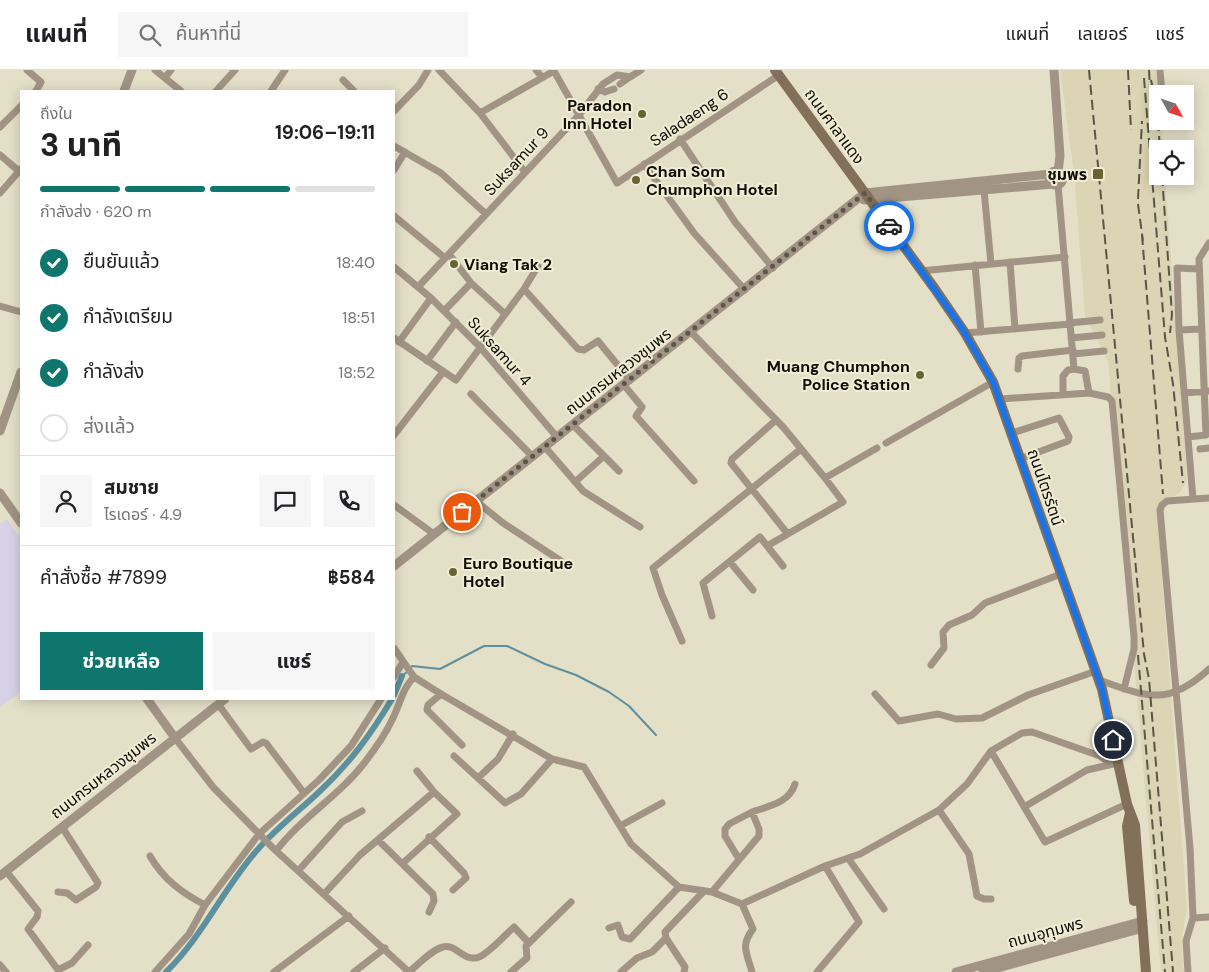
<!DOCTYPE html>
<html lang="th">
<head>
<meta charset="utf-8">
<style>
	body { margin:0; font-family:"DM Sans","Noto Sans Thai",sans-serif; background:#f6f6f6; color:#202124; height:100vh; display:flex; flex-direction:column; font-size:19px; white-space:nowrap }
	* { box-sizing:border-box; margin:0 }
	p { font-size:16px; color:#757577 }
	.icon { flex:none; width:28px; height:28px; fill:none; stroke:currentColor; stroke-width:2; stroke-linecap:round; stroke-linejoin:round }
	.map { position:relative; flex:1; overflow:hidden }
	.panel { position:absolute; left:20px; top:20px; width:375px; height:610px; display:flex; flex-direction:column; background:#fff; border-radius:0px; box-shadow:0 2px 12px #0003 }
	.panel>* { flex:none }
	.needle { width:32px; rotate:130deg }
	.controls { position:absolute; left:1149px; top:15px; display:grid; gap:10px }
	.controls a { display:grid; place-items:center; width:45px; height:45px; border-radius:0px; background:#fff; box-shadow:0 2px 12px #0003; font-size:25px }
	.pin { position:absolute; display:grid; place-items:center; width:42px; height:42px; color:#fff; margin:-21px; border:2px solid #fff; border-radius:50%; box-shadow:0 1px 5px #0007 }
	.courier { position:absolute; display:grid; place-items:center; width:50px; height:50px; margin:-25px; border:4px solid #1a73e8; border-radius:50%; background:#fff; color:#222; box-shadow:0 1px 6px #0007 }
	.headline em { font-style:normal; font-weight:700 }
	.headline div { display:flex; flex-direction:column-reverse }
	.headline { display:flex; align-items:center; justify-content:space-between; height:85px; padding:0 20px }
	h1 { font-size:32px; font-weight:700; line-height:38px }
	.bar { display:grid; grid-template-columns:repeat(4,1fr); gap:8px 5px; align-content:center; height:60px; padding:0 20px }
	.bar i { height:6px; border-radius:4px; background:#e0e0e0 }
	.bar .on { background:#0f766e }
	.bar p { grid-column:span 4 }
	.line { display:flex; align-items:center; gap:12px; padding:0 20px; border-top:1px solid #e0e0e0 }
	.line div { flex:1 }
	.round { display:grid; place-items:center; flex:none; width:52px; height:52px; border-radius:0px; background:#f6f6f6 }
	ol { padding:0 20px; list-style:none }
	li { display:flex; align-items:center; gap:15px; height:55px }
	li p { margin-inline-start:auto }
	li .icon { padding:5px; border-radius:50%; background:#0f766e; color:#fff; stroke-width:4 }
	li:last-child { color:#757577 }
	li i { width:28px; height:28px; border:2px solid #e0e0e0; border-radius:50% }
	.action { display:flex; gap:10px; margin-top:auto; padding:10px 20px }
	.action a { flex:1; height:58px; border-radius:0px; background:#0f766e; color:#fff; font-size:20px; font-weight:700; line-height:58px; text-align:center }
	.action a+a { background:#f6f6f6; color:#202124 }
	header { display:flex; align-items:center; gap:30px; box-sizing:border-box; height:70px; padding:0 25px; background:#fff; border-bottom:1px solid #e0e0e0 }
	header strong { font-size:24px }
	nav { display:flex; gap:28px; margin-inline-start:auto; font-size:18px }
	.search { width:350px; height:45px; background:#f6f6f6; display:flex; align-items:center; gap:12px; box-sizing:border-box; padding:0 18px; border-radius:0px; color:#757577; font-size:19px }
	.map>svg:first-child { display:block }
	.built { fill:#dbd5b5 }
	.medical { fill:#d7d1e7 }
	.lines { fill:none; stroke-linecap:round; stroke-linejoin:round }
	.stream { stroke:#5d909e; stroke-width:2 }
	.canal { stroke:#5d909e; stroke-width:6 }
	.minor { stroke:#a19485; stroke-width:7 }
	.tertiary { stroke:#a19485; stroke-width:9 }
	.secondary { stroke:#82705a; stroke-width:10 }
	.rail { stroke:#595649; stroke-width:2; stroke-dasharray:10 5; stroke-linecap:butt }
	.done { stroke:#5a564a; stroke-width:5; stroke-dasharray:0 9 }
	.route { stroke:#1a73e8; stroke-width:6 }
	.poi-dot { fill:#686431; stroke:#f1edd4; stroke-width:2 }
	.labels { text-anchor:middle; stroke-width:4; stroke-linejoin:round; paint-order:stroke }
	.poi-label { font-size:16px; font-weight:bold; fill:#0f0d06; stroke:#f1edd4; text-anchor:end }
	.street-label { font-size:16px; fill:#0f0d06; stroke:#f1edd4 }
</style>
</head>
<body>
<header>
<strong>แผนที่</strong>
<div class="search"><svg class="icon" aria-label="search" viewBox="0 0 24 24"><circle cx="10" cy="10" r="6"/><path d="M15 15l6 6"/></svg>ค้นหาที่นี่</div>
<nav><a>แผนที่</a><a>เลเยอร์</a><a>แชร์</a></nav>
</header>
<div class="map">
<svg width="1209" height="902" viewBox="0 0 1209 902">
	<rect width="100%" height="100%" fill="#e4dfc7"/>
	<path class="built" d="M1060,0H1158L1160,24H1158V51H1162L1163,79H1158V106H1165L1187,411L1180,422L1157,439L1187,839L1181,872L1184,902H1161L1108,291L1085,246L1074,103Z"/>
	<path class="medical" d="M7,449L21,470V622L0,637V454Z"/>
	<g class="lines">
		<path class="stream" d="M410,598L412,596L440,599L484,576H507L545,594L576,605L609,622L629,636L656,665
			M402,606L407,602"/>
		<path class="canal" d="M394,625L402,606
			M166,902C203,866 224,817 259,778C278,757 300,740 320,721C350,693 371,664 392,629"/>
		<path class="minor" d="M27,0L41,12L36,21
			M155,0L181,21
			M439,0L480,43L525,102
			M536,0L542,7
			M1160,0L1162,24
			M165,8L171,0
			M343,10L354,21
			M620,14L630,7
			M598,19L605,22L614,19
			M216,21L235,0
			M271,21L285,0
			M394,41L419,15L428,0
			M480,43L554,1L617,113L779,5
			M1165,51L1166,56
			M0,57L21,36
			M680,69L735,152L773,198
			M394,76L441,103L486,144
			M0,85L21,103
			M644,94L694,163L745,220
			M394,100L405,82
			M1058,115L1074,299L1085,301L1089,323L1108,327L1112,331L1134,567V579L1124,619
			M984,120L991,194
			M0,123L21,99
			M394,146L445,188
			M449,184L471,213L504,243
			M1010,192L1015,259
			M975,195L981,262
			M394,197L431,228L480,277L557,367
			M921,201L1065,187
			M418,217L579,45L603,14L617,5L630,7L641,0
			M524,219L578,279L584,280L598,271L630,310
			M0,236L21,242
			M444,241L471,213
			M1069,253L1100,250
			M1179,260L1201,259
			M691,262L784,358L825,408L877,378
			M965,263L1070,254
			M394,268L456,310L524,219L538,196
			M1071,268L1102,265
			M399,272L431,228
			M1073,284L1104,281
			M427,291L456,252
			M1018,299L1019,288L1022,286L1073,280
			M624,315L642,337L636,346L694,411
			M1184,323L1209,321
			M471,324L533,387
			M1063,324V306L1068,300L1074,299
			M1000,329L1089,323
			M776,350L732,389L731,393L787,463
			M573,355L619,401
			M1012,363L1059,348L1069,367L1068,371L1020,389
			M394,365L443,302
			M1188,367L1206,365L1199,189L1209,173
			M886,373L993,312
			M545,377L583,421L640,457
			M1200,379L1209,378
			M575,412L604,386
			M1193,429L1179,260L1177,198L1199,199
			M476,431L503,453L561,491
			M394,435L434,464
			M767,476L843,432L825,408
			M730,492L753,520
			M712,546L703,513L760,467L783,496
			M682,571L662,525L653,498L801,379
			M394,578L414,607L441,624L552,689L584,697L631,774L679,817L712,822L742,834L825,796L860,784L939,740L967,714L991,681L1022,663L1032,662L1100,686L1111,694
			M931,595L944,578L943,562L949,555L972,545L985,533L1061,504
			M394,607L403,592
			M1099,610C1147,627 1168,637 1209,599
			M441,624L428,635L427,640L462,675
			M875,624L899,651L938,644L956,649L982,648L1028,625L1096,601
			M218,634L251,679L263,672L266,673L304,723
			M175,668L213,717L274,779L409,902
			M991,681L1045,772L1127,734
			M454,686L505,733L521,724L552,689
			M478,708L498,689L513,664
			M1024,737L1087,700L1113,694
			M939,740L969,784L977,826L984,829H991
			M620,756L662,733
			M429,767L464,803L466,808L453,820
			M378,770L433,824L434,831L429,842
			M276,781C302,747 339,726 365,692C375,679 385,665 392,650C400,635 402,619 414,607
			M150,786C163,809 182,823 205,835L259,764L319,710L351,676L381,629
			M848,788L884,839
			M739,789L725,766V759L729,754L752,742
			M403,793L457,744L434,722L417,701
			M6,801L38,841L37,847L28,859L58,900L72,893L88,875
			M298,801L342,752L362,741
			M58,822L67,823L76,830L96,817L98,813L62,757
			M712,822L759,766V759L752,742C769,736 789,733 795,714
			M324,824L360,785L434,722
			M742,834L753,859C740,876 747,883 752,902
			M1193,848L1209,847
			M609,858L618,855L622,867L630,869L679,817
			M0,895L6,902
			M155,902L189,864L205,835
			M274,902L349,846
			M354,902L385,878
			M409,902C419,894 431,880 443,877C456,873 464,893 479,887C489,883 505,865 514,857L529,873
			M511,902L527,888L526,876L571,832
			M621,902L637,888L652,882L666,868
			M684,902L685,897L666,868L665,862L704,821
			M817,902L859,852L825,796
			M1188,902L1186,871L1193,848L1190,778L1160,440L1162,435L1167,431L1209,428"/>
		<path class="tertiary" d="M1054,0L1060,86L1058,102
			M124,21L132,0
			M1049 108a7 7 0 1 1 14 0a7 7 0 1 1-14 0Z
			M864,130L1053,114
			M0,361L21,302
			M0,423L21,453
			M394,496L865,123L1051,104
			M147,629L175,668
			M0,806L225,629
			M956,902L1143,851
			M983,902L1143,858"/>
		<path class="secondary" d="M775,0L935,219L965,263L993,312L1102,619L1127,734L1135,755L1146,902
			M1130,743L1127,756L1134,831"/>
		<path class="rail" d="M1089,0L1144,584L1149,609L1173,902
			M1128,0L1131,60
			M1149,0L1150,18
			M1144,8L1165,267L1173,314L1183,413
			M1151,10L1158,42
			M1158,51L1160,79
			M1162,106L1172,244L1170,263
			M1138,129L1142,51
			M1138,134L1143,171
			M1142,165L1163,424
			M1138,585L1165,902"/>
	</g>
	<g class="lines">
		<path class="done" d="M462,442L865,123L889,156"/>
		<path class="route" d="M889,156L960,255L993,312L1102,619L1113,670"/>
	</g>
	<g class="poi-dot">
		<circle cx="642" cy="44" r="5"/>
		<rect x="1092" y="98" width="12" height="12" rx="2.5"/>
		<circle cx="636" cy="110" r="5"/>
		<circle cx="454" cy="194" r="5"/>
		<circle cx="920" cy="305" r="5"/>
		<circle cx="453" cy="502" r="5"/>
	</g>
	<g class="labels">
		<g class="poi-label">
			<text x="632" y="41">Paradon<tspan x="632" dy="18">Inn Hotel</tspan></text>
			<text x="646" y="107" text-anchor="start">Chan Som<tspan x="646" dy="18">Chumphon Hotel</tspan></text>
			<text x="1087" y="110">ชุมพร</text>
			<text x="464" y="200" text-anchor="start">Viang Tak 2</text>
			<text x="910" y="302">Muang Chumphon<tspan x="910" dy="18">Police Station</tspan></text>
			<text x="463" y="499" text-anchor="start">Euro Boutique<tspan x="463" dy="18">Hotel</tspan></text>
		</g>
		<g class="street-label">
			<text transform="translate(689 47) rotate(-34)" y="6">Saladaeng 6</text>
			<text transform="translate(835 56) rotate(54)" y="6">ถนนศาลาแดง</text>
			<text transform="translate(516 91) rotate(-47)" y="6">Suksamur 9</text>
			<text transform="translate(500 281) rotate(48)" y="6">Suksamur 4</text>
			<text transform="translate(618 301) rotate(-38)" y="6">ถนนกรมหลวงชุมพร</text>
			<text transform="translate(1046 417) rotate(71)" y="6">ถนนไตรรัตน์</text>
			<text transform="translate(103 705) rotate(-38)" y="6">ถนนกรมหลวงชุมพร</text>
			<text transform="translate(1045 862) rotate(-15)" y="6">ถนนอุทุมพร</text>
		</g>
	</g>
</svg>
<div class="controls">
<a><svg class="needle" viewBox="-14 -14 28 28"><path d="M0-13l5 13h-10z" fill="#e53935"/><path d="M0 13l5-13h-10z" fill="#757577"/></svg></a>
<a><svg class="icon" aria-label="locate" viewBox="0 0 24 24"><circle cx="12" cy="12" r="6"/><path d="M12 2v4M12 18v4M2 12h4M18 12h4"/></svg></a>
</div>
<div class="pin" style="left:462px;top:442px;background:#ea580c"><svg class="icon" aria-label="bag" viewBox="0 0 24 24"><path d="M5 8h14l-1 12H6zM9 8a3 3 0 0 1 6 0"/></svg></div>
<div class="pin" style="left:1113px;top:670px;background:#1f2937"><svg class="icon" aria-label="home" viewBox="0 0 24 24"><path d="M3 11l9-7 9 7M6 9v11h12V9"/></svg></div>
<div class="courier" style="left:889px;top:156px"><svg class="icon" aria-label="car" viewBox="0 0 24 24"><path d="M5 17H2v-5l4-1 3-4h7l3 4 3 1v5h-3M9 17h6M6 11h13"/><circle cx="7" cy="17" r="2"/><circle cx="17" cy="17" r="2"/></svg></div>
<section class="panel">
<div class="headline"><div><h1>3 นาที</h1><p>ถึงใน</p></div><em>19:06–19:11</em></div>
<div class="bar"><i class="on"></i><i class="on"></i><i class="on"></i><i></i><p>กำลังส่ง · 620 m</p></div>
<ol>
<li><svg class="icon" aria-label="check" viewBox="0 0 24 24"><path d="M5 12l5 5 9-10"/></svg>ยืนยันแล้ว<p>18:40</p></li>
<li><svg class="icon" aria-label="check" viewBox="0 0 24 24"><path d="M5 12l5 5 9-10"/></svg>กำลังเตรียม<p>18:51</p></li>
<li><svg class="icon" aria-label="check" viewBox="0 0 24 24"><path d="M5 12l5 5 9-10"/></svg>กำลังส่ง<p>18:52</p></li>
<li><i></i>ส่งแล้ว</li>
</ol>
<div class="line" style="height:90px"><a class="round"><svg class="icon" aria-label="person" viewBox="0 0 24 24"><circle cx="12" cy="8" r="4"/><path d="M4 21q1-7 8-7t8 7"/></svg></a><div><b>สมชาย</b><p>ไรเดอร์ · 4.9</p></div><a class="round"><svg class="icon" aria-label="chat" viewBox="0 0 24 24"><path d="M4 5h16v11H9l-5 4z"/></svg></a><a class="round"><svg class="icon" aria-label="phone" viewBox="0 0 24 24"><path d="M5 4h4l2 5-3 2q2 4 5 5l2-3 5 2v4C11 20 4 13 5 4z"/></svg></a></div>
<div class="line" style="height:65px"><div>คำสั่งซื้อ #7899</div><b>฿584</b></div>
<div class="action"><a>ช่วยเหลือ</a><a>แชร์</a></div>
</section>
</div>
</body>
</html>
